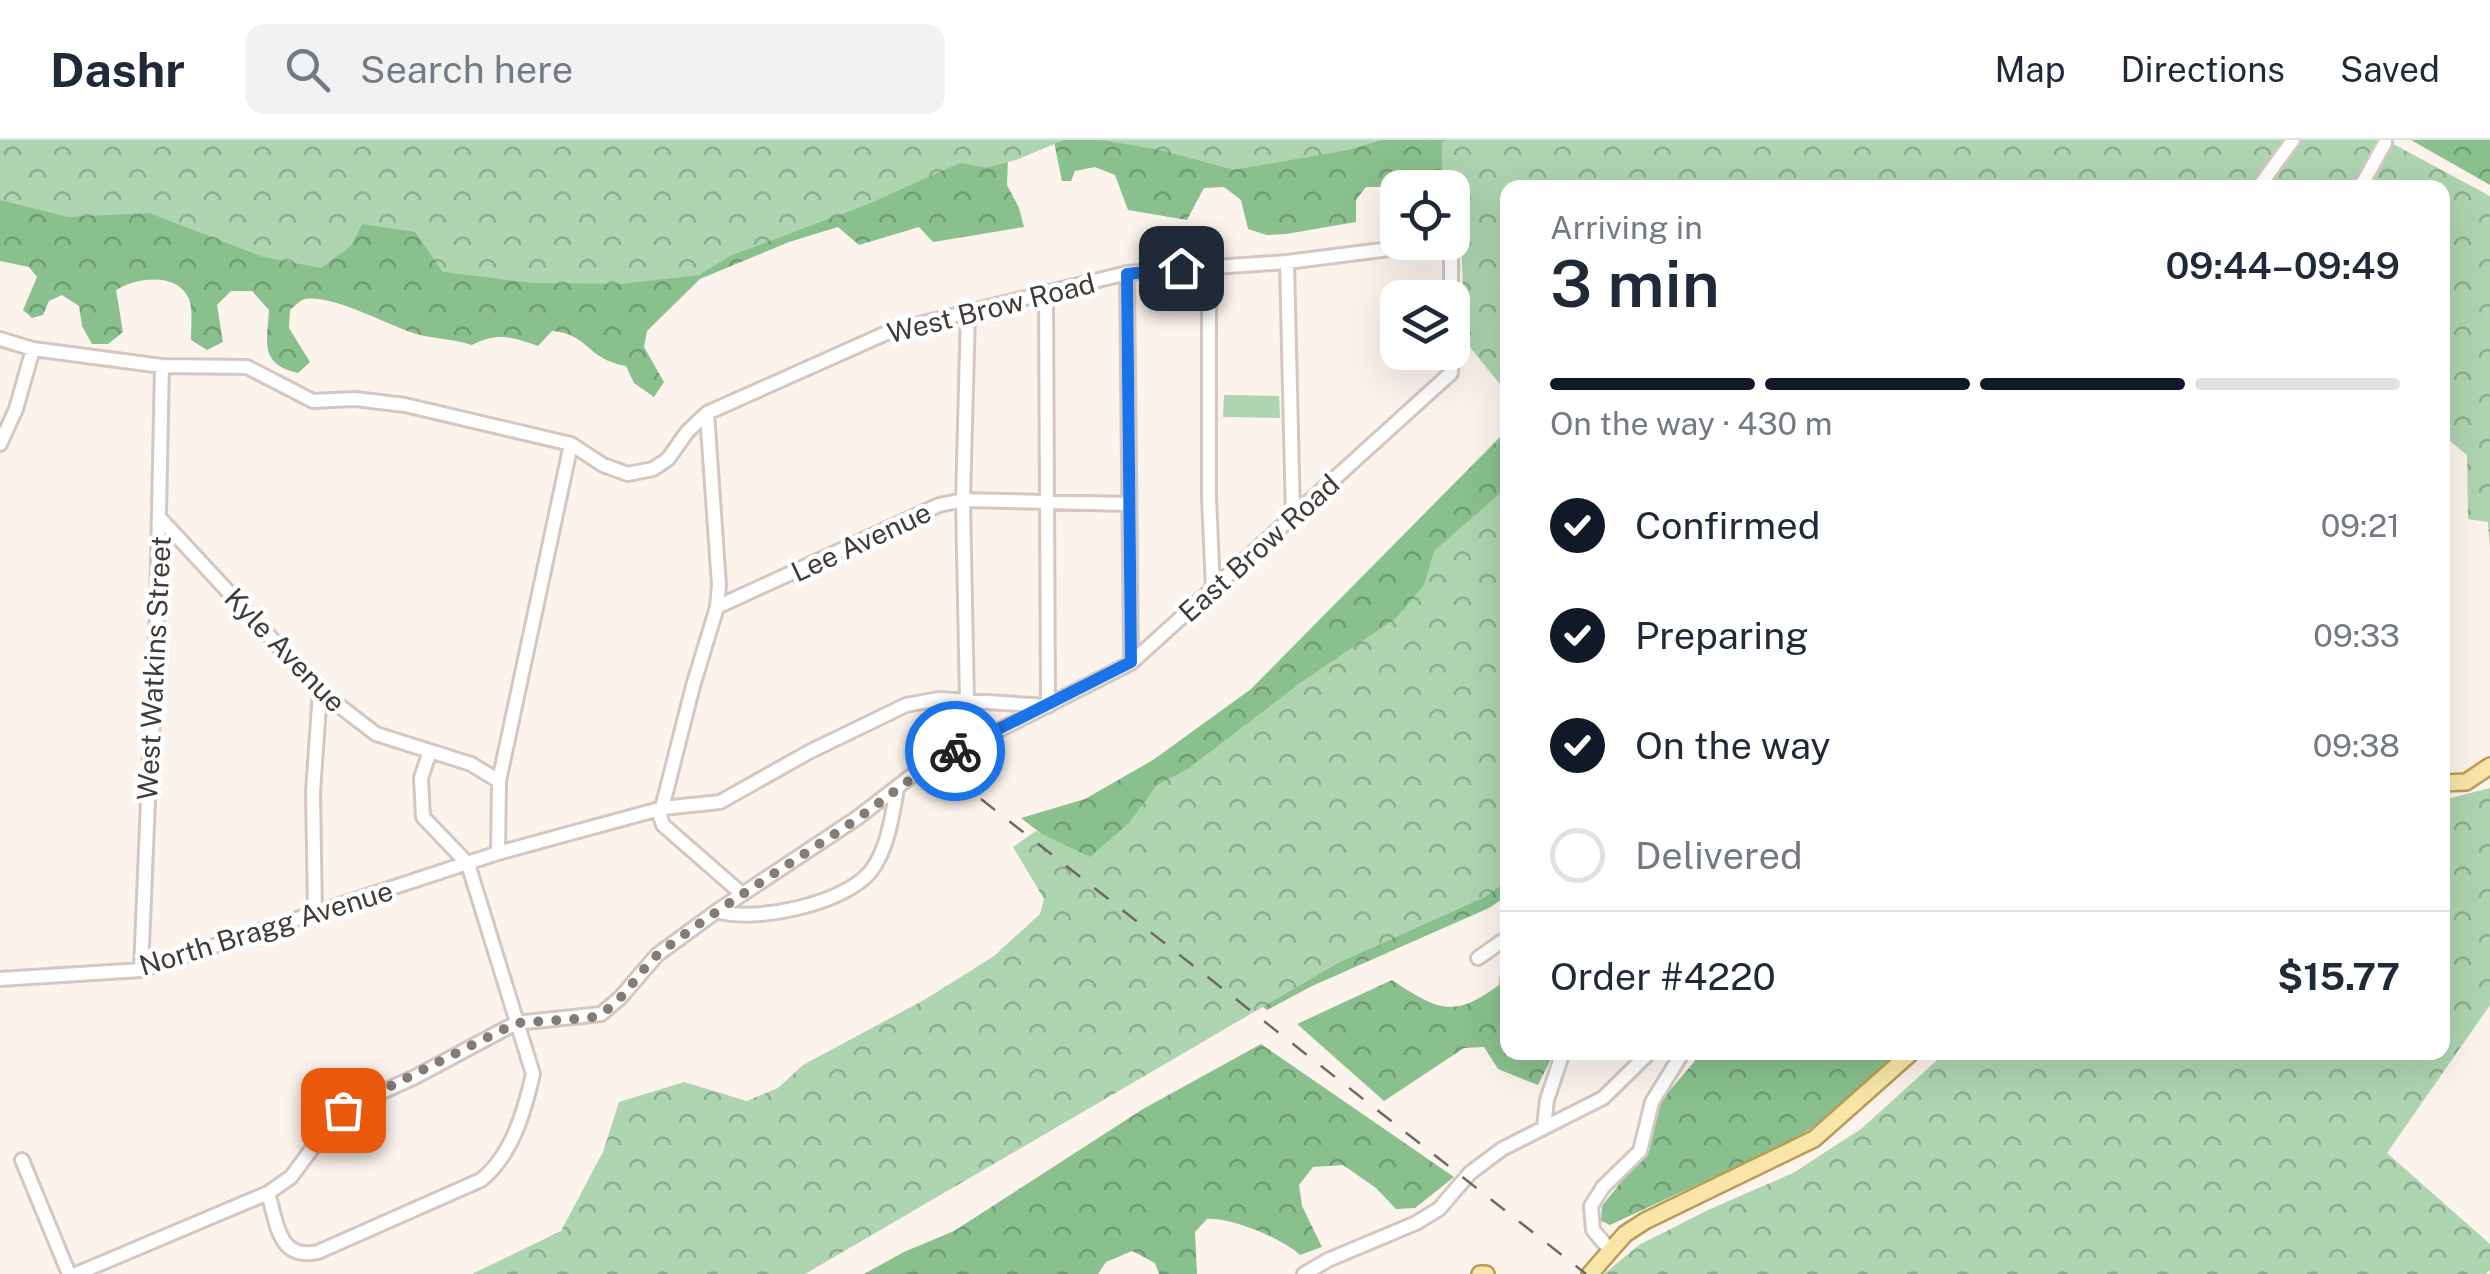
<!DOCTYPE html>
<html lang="en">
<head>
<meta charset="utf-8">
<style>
	body { margin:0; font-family:"Public Sans",sans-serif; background:#f2f2f3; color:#1f2937; height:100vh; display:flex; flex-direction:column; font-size:38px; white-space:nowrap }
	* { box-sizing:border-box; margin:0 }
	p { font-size:32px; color:#747a83 }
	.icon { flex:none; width:55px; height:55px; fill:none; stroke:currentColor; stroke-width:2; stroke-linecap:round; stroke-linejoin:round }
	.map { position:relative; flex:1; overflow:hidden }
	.drawer { position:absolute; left:1500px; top:40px; width:950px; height:880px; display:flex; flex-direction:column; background:#fff; border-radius:20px; box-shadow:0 10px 40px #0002 }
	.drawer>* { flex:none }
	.fabs { position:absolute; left:1380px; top:30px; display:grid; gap:20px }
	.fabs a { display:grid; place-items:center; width:90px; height:90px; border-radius:20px; background:#fff; box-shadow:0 10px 40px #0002; font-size:50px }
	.pin { position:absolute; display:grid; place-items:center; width:85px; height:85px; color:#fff; margin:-42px; border-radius:20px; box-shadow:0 5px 15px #0006 }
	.courier { position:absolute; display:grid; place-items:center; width:100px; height:100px; margin:-50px; border:8px solid #1a73e8; border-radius:50%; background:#fff; color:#222; box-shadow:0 2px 12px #0007 }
	.summary em { font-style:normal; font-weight:600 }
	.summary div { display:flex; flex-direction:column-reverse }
	.summary { display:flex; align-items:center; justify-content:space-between; height:170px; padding:0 50px }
	h1 { font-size:65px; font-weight:600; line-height:75px }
	.bar { display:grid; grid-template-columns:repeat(4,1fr); gap:15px 10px; align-content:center; height:120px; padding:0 50px }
	.bar i { height:12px; border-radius:8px; background:#e0e1e3 }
	.bar .on { background:#111827 }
	.bar p { grid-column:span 4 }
	.line { display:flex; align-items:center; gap:25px; padding:0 50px; border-top:2px solid #e0e1e3 }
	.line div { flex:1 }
	ol { padding:0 50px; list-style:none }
	li { display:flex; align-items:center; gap:30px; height:110px }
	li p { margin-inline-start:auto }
	li .icon { padding:10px; border-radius:50%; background:#111827; color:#fff; stroke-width:4 }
	li:last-child { color:#747a83 }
	li i { width:55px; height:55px; border:5px solid #e0e1e3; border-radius:50% }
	header { display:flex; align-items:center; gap:60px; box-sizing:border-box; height:140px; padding:0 50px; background:#fff; border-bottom:2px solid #e0e1e3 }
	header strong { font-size:48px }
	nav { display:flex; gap:55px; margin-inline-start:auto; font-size:35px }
	.search { width:700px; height:90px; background:#f2f2f3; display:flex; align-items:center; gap:25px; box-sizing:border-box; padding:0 35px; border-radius:20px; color:#747a83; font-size:38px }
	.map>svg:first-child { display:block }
	.grass { fill:#aed4b0 }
	.forest { fill:url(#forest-crowns) }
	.park { fill:url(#park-crowns) }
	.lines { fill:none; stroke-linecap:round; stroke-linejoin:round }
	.minor-casing { stroke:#d4c7c0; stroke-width:18 }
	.major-casing { stroke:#b69e5a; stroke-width:20 }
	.minor { stroke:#fff; stroke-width:12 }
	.major { stroke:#f9e5a7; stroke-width:15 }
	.rail { stroke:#6f6965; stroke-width:2.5; stroke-dasharray:18 18; stroke-linecap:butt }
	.done { stroke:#827b77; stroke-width:10; stroke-dasharray:0 18 }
	.route { stroke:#1a73e8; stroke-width:12 }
	.labels { text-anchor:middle; stroke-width:9; stroke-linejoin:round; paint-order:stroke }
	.street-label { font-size:28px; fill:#403b38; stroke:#fff }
</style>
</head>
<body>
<header>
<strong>Dashr</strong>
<div class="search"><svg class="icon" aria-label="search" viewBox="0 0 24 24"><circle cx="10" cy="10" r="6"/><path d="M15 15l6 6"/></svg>Search here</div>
<nav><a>Map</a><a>Directions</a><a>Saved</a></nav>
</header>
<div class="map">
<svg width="2490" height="1134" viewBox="0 0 2490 1134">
	<defs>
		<pattern id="forest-crowns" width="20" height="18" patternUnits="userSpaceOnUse" patternTransform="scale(2.5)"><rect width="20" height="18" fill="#89c08d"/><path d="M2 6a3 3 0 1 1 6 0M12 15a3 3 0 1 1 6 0" fill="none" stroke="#719d74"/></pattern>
		<pattern id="park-crowns" width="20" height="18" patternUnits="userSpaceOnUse" patternTransform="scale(2.5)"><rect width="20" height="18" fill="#aed4b0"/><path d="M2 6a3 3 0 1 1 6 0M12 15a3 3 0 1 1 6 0" fill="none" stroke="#8fad90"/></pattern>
	</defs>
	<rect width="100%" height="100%" fill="#fdf3ed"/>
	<path class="grass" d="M1224,255L1279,256L1280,278L1223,277Z"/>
	<path class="forest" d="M0,0L1008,17L1007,45L1019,68L1024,87L933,102L919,87L859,105L838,87L789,102L700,139L647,191L644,207L664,242L654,257L634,243L626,226C586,219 589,194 552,191L538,206C513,197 497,192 472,205C451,198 429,199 410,192C387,184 325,151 302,160C301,160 291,169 290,170L289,188L310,222L298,233C259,224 267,203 269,170L252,151H231L217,165L223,202L207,210L191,200C191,188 193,169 189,159C177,131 135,138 116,150L123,192L108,204H92L82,186L79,166L62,155L49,161L43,175L32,178L23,170L37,137L29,127L0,121Z
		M1050,0H1559L1457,24L1433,47H1366L1356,60V82L1286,94L1267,95L1248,89L1241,60L1224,47L1204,48L1187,80L1128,70L1115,35L1095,27L1075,31L1071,41H1062L1054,2Z
		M2411,0H2490V45Z
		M1507,290V756L1489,768L1312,846L1267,870L1021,678L1085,659L1153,620L1251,549Z
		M1507,815L1508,912L1554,913L1538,945L1498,929L1484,907L1464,908L1384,961L1297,884L1392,840C1437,870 1454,879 1499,845L1501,821Z
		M1261,904L1454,1037L1415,1068L1396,1069L1376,1048L1343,1025L1313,1027L1299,1045L1302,1066L1322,1107L1300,1115C1283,1099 1231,1077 1207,1079L1195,1092L1197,1134H1159L1155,1123L1132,1111L1106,1122L1098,1134H864L904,1112L954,1091L1143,969Z
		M1697,913H1900L1810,989L1787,1003L1610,1085L1601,1081L1602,1066L1648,1008L1659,963L1694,922Z"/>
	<path class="park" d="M0,0H1064L1016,20L986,28L960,23L866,65L730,116L699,135L622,144L533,143L443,132L415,92L362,84L351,106L321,128L263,117L149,73L68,77L0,60Z
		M1101,0H1382L1348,10L1234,30L1160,10Z
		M1448,0H2386L2490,56V411L2488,382L2468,379L2467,315L2446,298L2449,232L2442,230V48H1508L1507,253L1465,201L1461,94L1453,93L1452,48L1442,47V2Z
		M1507,347V741L1485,757L1338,823L805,1134H472L561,1091L603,1012L619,962L684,942L747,961L778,948L803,925L924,860L994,816L1040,774L1044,759L1013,707L1036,691L1090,717L1129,683L1157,645L1189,628L1300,543L1396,478L1424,445L1434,411Z
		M2490,648V865L2387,1013L2490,1104V1130L2486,1134H1604L1639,1105L1708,1070L1793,1033L1861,989L1945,913L2442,912L2443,660Z"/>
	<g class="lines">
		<g class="minor-casing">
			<path id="minor" d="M2258,48L2293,0
				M2360,48L2385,3
				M1287,122L1293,377
				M1209,125V358L1213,449
				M1127,133L1131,523
				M1451,158V102
				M0,199L33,209L162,226L247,227L313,261L355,259L405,265L571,304L603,325L628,334L653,329L668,319L687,292L707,273L891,191L1127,133L1287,122L1445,102
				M707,273L719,445L717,467L693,546L660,676L663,685L742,754
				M0,304L16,269L33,209
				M160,378L320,551L376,594L471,624L499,641L498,713
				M717,467L939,365L963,360L1129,364
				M967,562L963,360L968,171
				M499,641L571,304
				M717,771C754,783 845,764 871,731C888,708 892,677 897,649
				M315,773L313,652L320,551
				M1478,818L1508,797
				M141,830L150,611L155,565L162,226
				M0,839L141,830L498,713L663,668L720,662L809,612L906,565L939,559L1048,566L1046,152
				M1544,987L1547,960L1563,912
				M22,1020L69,1134
				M268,1053C277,1083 278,1121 318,1112L481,1040C512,1015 524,973 533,934L468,724L423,677L421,638L430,611
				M1610,1110L1593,1090L1591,1066L1603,1047L1640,1011L1652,962L1683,912
				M76,1134L268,1053L291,1037L337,975L351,966L415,937L516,883L601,874L620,858L657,815L717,771L857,678L918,631L1131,523L1451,233V212
				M1304,1134L1328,1120L1416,1083L1439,1069L1470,1033L1502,1009L1603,958L1650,912"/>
		</g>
		<g class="major-casing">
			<path id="major" d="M2442,643L2466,642L2490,626
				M1480,1134H1486
				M1590,1134L1625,1094L1645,1081L1814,999L1912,912"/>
		</g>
		<use href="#minor" class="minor"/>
		<use href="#major" class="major"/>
		<path class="rail" d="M981,659L1586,1134"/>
	</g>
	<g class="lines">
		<path class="done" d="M343,970L516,883L590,878C623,868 636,831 662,811C724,764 790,724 854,681C888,657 919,631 955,611"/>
		<path class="route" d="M955,611L1131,522L1127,134L1181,128"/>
	</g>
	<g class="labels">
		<g class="street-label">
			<text transform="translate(991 168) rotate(-14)" y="10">West Brow Road</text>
			<text transform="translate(861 402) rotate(-25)" y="10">Lee Avenue</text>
			<text transform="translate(1259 408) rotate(-42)" y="10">East Brow Road</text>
			<text transform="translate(285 510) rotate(46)" y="10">Kyle Avenue</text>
			<text transform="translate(154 528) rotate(-87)" y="10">West Watkins Street</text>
			<text transform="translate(266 788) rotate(-17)" y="10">North Bragg Avenue</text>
		</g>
	</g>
</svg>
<div class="fabs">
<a><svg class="icon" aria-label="locate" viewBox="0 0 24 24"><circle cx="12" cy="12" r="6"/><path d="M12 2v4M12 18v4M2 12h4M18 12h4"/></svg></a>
<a><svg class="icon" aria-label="layers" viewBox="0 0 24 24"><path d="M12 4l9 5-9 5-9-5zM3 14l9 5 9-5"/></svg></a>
</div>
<div class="pin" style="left:343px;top:970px;background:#ea580c"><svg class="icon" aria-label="bag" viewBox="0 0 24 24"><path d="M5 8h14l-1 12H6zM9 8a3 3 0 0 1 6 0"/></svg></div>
<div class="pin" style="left:1181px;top:128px;background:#1f2937"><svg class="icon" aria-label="home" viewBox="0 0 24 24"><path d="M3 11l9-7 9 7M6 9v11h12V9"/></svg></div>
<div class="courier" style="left:955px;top:611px"><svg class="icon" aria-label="bike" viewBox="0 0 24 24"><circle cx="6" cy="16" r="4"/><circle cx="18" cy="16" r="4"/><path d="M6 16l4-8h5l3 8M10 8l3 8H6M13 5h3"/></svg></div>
<section class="drawer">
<div class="summary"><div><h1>3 min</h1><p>Arriving in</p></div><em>09:44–09:49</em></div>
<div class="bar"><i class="on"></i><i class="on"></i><i class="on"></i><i></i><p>On the way · 430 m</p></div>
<ol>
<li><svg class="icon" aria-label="check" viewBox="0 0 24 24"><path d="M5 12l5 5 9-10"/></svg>Confirmed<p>09:21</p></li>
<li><svg class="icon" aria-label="check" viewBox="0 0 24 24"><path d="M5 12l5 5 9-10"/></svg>Preparing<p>09:33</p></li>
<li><svg class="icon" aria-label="check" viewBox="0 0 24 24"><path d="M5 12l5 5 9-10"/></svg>On the way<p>09:38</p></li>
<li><i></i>Delivered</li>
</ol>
<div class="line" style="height:130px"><div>Order #4220</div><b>$15.77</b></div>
</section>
</div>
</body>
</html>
